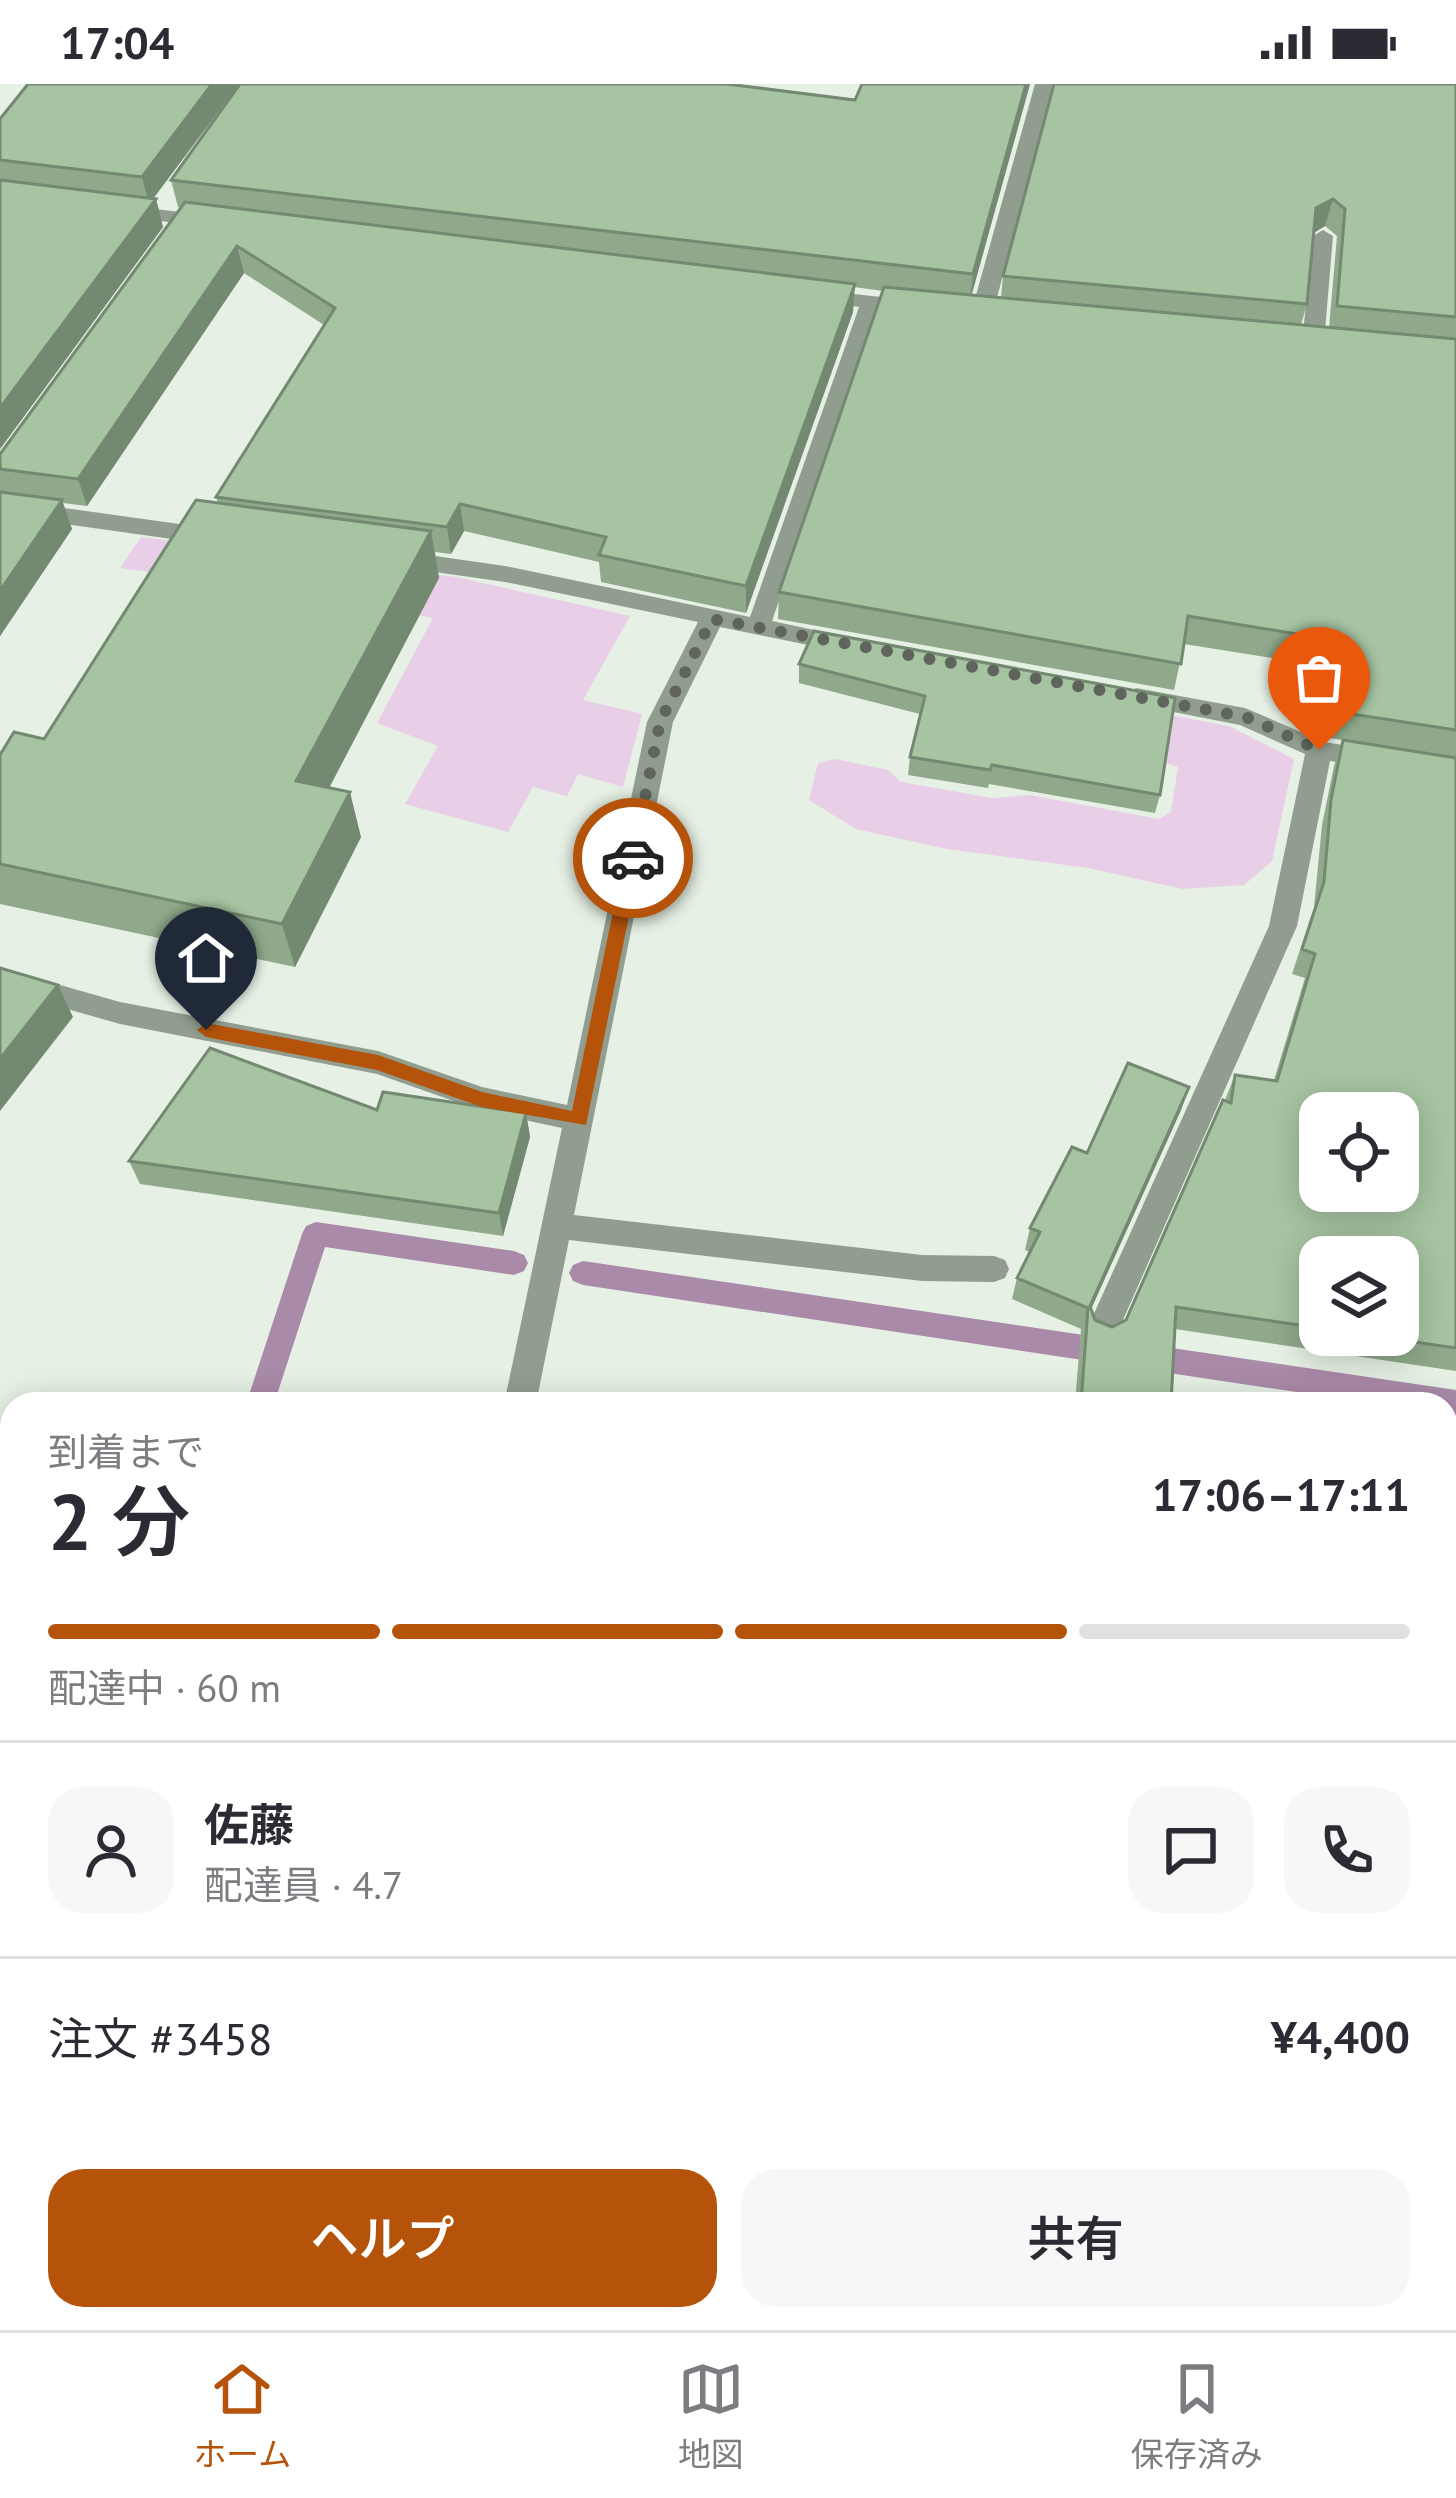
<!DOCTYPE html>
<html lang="ja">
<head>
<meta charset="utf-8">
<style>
	body { margin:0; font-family:"PT Sans","Noto Sans JP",sans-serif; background:#f7f7f7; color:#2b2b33; height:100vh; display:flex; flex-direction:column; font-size:45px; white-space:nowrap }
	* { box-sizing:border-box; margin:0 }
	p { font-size:39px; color:#7c7c81 }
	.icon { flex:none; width:66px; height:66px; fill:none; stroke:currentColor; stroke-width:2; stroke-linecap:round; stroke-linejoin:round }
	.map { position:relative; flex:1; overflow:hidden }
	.details { position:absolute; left:0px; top:1308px; width:1458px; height:939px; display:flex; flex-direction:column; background:#fff; border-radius:36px 36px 0 0; box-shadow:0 6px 30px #0003 }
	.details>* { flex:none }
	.fabs { position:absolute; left:1299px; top:1008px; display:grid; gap:24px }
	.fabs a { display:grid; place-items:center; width:120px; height:120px; border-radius:24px; background:#fff; box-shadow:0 6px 30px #0003; font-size:60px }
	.pin { position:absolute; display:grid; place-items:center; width:102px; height:102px; color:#fff; margin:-123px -51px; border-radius:50% 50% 50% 0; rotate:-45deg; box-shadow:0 0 12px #0007 }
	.pin .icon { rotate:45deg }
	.courier { position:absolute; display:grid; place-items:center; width:120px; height:120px; margin:-60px; border:9px solid #b45309; border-radius:50%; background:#fff; color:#222; box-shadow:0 3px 15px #0007 }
	.overview em { font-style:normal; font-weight:600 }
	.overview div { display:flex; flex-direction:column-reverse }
	.overview { display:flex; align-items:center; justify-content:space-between; height:204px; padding:0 48px }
	h1 { font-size:78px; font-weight:600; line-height:90px }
	.bar { display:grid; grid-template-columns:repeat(4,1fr); gap:18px 12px; align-content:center; height:144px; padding:0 48px }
	.bar i { height:15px; border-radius:9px; background:#e1e1e2 }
	.bar .selected { background:#b45309 }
	.bar p { grid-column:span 4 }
	.line { display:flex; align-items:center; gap:30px; padding:0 48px; border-top:3px solid #e1e1e2 }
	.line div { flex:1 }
	.round { display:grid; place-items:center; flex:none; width:126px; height:126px; border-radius:36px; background:#f7f7f7 }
	.primary-button { display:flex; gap:24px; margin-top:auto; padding:24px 48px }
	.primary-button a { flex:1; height:138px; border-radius:36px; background:#b45309; color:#fff; font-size:48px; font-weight:600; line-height:138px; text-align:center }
	.primary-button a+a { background:#f7f7f7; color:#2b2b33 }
	.status { display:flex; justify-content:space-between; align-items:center; height:84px; padding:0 60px; background:#fff; direction:ltr }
	.status svg { height:33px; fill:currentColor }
	.tab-bar { display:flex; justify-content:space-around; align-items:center; height:168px; border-top:3px solid #e1e1e2; background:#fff; font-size:33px; color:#7c7c81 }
	.tab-bar a { display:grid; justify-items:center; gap:6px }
	.tab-bar .selected { color:#b45309 }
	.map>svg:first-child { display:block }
	.green { fill:#e8cee6 }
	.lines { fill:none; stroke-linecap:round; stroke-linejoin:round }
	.stream { fill:#aa8aa9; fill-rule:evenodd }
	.minor { fill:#919e8f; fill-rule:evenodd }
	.wall { fill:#8fa98a; fill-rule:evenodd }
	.shaded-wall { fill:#748971 }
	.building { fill:#a6c4a1; stroke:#748971; stroke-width:3; fill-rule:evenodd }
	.route { fill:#b45309 }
	.done { stroke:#5f655d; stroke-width:12; stroke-dasharray:0 21.6 }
</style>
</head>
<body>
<div class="status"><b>17:04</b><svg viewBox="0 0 49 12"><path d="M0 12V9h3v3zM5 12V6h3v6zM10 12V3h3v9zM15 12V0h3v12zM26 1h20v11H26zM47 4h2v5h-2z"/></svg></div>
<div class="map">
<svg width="1456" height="2246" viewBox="0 0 1456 2246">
	<rect width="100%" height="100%" fill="#e6f0e4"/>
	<path class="green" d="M141,453L456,493L630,532L583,616L642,630L623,703L578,690L567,712L533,703L508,748L405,720L438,662L377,639L433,534L291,506L120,484Z
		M1138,625L1229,642L1294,675L1272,777L1244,801L1183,805L1088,784L947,765L856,745L809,716L818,679L835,675L888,686L901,698L992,714L1030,711L1159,735L1171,728L1178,683L1140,671Z"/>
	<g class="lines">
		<path class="stream" d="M316,1138L514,1167L524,1171L528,1179L524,1187L514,1191L325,1163L274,1320H246L302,1150L306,1142Z
			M583,1177L1456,1306V1332L1446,1330V1320H1376L583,1201L573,1197L569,1189L573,1181Z
			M12,2063V2131L0,2136V2068Z"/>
		<path class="minor" d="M1035,0H1053L993,229L982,235L971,229Z
			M120,121L215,132L225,138L215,144L113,131V123Z
			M1323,146L1333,152L1324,259L1313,266L1302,259L1313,152Z
			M817,206L918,217L929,223L918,229L879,225L772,537L847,553L859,561L847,569L720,543L673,638L574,1131L922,1171L994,1172L1005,1176L1009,1185L1005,1194L994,1198L922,1197L569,1156L536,1320H504L562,1044L482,1027L377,990L120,940L0,906V884L120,918L378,967L482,1003L567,1021L647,638L698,538L505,498L400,483L388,475L400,467L505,482L750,533L859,223L810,216V208Z
			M0,415L215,445L227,453L215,461L0,431Z
			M1136,604L1245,624L1324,658L1456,679V697L1330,677L1297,842L1119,1245L1114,1255L1103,1259L1092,1255L1087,1245L1269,842L1305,670L1240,641L1127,619L1124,613Z
			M0,1706L12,1711V1750L0,1745Z
			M312,2235H352L351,2246H309Z"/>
	</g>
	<path class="wall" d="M239,0L153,115H156L163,143L0,365V35Z
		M862,0H1030L971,211L1001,214L1003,192L1456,0V1287L1175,1245L1171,1320H1075L1081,1245L1012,1215L1017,1194L1030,1168L1025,1166L1030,1144L1087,1069L1189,1003L1181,1026L1091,1225L1095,1236L1112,1243L1126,1236L1225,1016L1235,991L1274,996L1305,894L1292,890L1314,823L1322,741L1334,682L1343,656L1329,654L1336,584L1184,560L1174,606L778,535L779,508L883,207L854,203L853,228L746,529L601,498L599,478L464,447L451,470L435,468L439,494L329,704L361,753L295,883L0,820V671L44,655L218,419L216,413L324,241L244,189L87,422L63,419L72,445L0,552V370L181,124L178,123L171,96L855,16ZM1325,142L1337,152L1329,244L1301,241L1307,220L1313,149ZM1320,1173L1398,1251H1320Z
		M814,547L1160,711L1155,729L989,700L988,704L908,691L910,673L920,630L799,599V580Z
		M377,1026L526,1029L530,1053L503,1152L140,1100L129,1077Z
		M1234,2235H1350V2246H1234Z"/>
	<path class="shaded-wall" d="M212,0H239L149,120L142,93Z
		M1026,0H1030L970,217L973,190Z
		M156,115L163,143L0,365V324Z
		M1333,115L1325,142L1309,152L1316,124Z
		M237,162L244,189L87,422L78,395Z
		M855,200L853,228L746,529V502Z
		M62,416L72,445L0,552V507Z
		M460,420L464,447L451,470L447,443Z
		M431,447L439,494L309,742L296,697Z
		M350,708L361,753L295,883L282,840Z
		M58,901L73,933L0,1027V975Z
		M1189,1003L1181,1026L1087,1234L1090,1222Z
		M526,1029L530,1053L503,1152L499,1129Z
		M12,1876V1929L0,1953V1899Z"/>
	<path class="building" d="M28,0H212L142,93L0,76V35Z
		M240,0H727L855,16L862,0H1026L973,190L171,96Z
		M1054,0H1456V233L1337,222L1345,125L1333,115L1316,124L1307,220L1003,192Z
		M0,96L156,115L0,324Z
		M185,118L855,200L746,502L599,471L606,453L460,420L447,443L216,413L335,224L237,162L78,395L0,385V370Z
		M884,203L1456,255V646L1339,628L1345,558L1188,532L1181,580L779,508Z
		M0,408L62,416L0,507Z
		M196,416L431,447L296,697L350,708L282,840L0,780V671L14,648L44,655Z
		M814,547L1175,614L1160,711L992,681L990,686L910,673L925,612L799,580Z
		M1343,656L1456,674V1264L1367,1251H1398V1173H1320V1244L1176,1223L1171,1320H1081L1088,1224L1017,1194L1040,1148L1030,1144L1072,1063L1087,1069L1128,979L1189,1003L1090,1222L1095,1236L1112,1243L1126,1236L1223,1016L1231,1019L1235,991L1277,997L1315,870L1302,865L1324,798L1331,716ZM1320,1029H1398V1107H1320Z
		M0,884L58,901L0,975Z
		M210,964L377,1026L383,1008L526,1029L499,1129L129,1077Z
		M0,1853L12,1857V1876L0,1899Z
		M600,2235H732L730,2246H655Z
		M1251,2235H1350V2246H1251Z"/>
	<path class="route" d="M633,767L641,774L586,1041L482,1023L377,986L206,953L197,946L206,939L378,971L482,1008L572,1027L624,774Z"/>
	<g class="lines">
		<path class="done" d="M633,774L660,638L712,535L1246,633L1319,666"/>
	</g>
</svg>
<div class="fabs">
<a><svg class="icon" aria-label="locate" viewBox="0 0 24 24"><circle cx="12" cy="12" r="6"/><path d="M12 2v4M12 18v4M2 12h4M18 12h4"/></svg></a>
<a><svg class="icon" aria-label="layers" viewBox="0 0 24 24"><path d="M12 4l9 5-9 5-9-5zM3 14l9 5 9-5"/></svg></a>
</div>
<div class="pin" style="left:1319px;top:666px;background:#ea580c"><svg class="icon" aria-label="bag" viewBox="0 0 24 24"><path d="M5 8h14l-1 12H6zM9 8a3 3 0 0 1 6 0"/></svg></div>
<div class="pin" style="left:206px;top:946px;background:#1f2937"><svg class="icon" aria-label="home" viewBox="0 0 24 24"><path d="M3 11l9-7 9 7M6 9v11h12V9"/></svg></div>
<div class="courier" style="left:633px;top:774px"><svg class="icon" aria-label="car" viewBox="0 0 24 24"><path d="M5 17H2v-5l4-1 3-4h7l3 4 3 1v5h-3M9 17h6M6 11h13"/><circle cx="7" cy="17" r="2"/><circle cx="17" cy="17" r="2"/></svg></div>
<section class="details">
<div class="overview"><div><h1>2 分</h1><p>到着まで</p></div><em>17:06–17:11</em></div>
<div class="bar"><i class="selected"></i><i class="selected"></i><i class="selected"></i><i></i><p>配達中 · 60 m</p></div>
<div class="line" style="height:216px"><a class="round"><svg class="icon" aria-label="person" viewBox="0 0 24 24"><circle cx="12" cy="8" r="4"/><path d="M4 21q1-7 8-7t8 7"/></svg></a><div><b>佐藤</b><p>配達員 · 4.7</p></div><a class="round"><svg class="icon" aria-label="chat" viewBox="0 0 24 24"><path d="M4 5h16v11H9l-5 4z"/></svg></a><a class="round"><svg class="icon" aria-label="phone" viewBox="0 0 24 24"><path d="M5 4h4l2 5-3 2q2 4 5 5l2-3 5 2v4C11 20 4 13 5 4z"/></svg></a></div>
<div class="line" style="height:156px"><div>注文 #3458</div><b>¥4,400</b></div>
<div class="primary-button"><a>ヘルプ</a><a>共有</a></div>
</section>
</div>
<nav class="tab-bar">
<a class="selected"><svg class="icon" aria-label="home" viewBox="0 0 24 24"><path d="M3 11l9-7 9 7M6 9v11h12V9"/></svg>ホーム</a>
<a><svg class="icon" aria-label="map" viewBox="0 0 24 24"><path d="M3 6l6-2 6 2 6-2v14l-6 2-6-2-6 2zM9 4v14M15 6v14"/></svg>地図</a>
<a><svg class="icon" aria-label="saved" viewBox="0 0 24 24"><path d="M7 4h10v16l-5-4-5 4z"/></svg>保存済み</a>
</nav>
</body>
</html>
